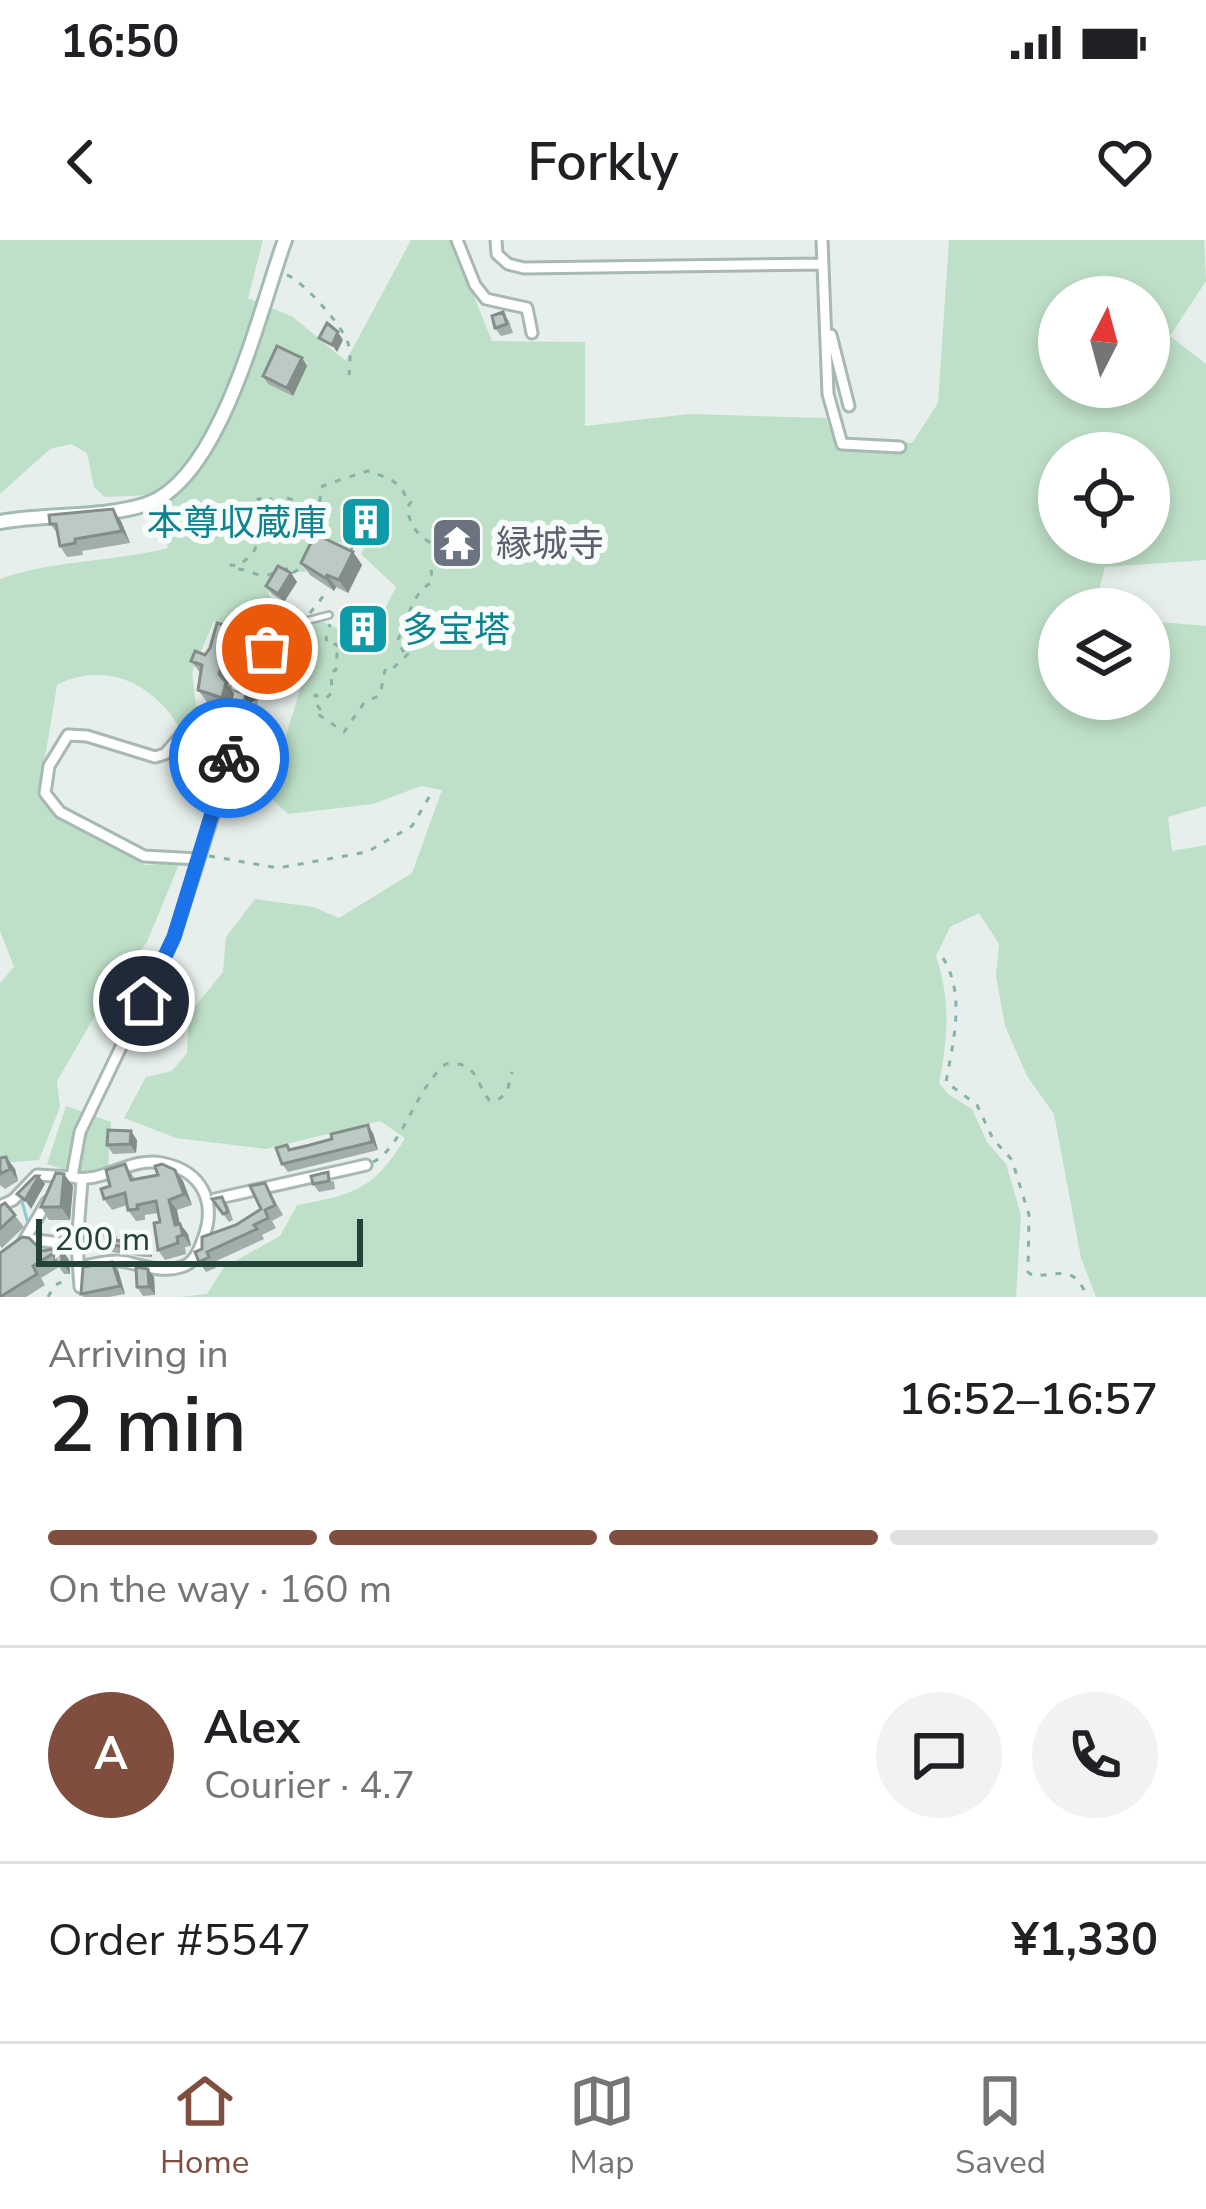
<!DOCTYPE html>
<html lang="en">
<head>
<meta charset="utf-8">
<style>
	body { margin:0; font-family:"Nunito Sans","Noto Sans JP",sans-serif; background:#f2f2f2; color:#202124; height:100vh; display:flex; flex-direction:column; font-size:45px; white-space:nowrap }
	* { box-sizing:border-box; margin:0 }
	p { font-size:39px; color:#757577 }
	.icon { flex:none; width:66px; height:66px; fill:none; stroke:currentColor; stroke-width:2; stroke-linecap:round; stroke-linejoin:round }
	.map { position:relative; height:1057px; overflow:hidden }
	.drawer { display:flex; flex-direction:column; background:#fff; flex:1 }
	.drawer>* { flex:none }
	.needle { width:78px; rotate:6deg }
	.tools { position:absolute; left:1038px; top:36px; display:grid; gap:24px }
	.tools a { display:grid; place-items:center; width:132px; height:132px; border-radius:50%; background:#fff; box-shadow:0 6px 18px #0003; font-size:60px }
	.scale { position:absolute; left:36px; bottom:30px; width:327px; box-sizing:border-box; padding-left:12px; border:6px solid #24423a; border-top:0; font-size:33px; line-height:42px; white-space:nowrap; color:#24423a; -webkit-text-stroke:9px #f7fbf9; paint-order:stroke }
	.pin { position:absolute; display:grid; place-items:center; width:102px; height:102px; color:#fff; margin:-51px; border:6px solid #fff; border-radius:50%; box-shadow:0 3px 12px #0007 }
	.courier { position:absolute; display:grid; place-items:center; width:120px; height:120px; margin:-60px; border:9px solid #1a73e8; border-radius:50%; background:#fff; color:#222; box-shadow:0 3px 15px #0007 }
	.overview em { font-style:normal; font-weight:600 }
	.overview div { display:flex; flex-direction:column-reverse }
	.overview { display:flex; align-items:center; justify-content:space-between; height:204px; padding:0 48px }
	h1 { font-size:78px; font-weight:600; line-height:90px }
	.bar { display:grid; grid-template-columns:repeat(4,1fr); gap:18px 12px; align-content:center; height:144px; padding:0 48px }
	.bar i { height:15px; border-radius:9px; background:#e0e0e0 }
	.bar .current { background:#7f4e3f }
	.bar p { grid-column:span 4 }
	.line { display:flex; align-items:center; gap:30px; padding:0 48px; border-top:3px solid #e0e0e0 }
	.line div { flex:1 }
	.round { display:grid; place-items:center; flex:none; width:126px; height:126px; border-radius:63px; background:#f2f2f2 }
	.status { display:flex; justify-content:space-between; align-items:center; height:84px; padding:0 60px; background:#fff; direction:ltr }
	.status svg { height:33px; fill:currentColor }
	header { display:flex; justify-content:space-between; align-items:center; height:156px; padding:0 48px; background:#fff; font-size:54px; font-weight:600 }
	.dock { display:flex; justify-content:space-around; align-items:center; height:168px; border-top:3px solid #e0e0e0; background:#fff; font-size:33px; color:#757577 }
	.dock a { display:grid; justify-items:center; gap:6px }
	.dock .current { color:#7f4e3f }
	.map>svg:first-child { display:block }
	.green { fill:#bfe0c8; fill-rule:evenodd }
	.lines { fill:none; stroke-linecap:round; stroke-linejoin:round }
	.stream { stroke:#8ec9d4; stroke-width:3 }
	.service-casing { stroke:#a8b8b2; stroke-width:10 }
	.minor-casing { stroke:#a8b8b2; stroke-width:15 }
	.secondary-casing { stroke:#a4bbb3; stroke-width:18 }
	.path { stroke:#86b3a5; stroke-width:3; stroke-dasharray:6 9; stroke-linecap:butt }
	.service { stroke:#fff; stroke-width:4.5 }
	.minor { stroke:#fff; stroke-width:9 }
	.secondary { stroke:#fff; stroke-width:12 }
	.wall { fill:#a1aea9 }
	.shaded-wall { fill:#838d89 }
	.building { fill:#bbcac4; stroke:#838d89; stroke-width:3 }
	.done { stroke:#687f78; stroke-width:12; stroke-dasharray:0 21.6 }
	.route { stroke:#1a73e8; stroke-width:15 }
	.labels { text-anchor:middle; stroke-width:12; stroke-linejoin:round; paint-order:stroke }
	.culture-label { font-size:36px; fill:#0d838f; stroke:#f7fbf9; text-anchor:end }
	.worship-label { font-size:36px; fill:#5b616d; stroke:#f7fbf9; text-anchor:start }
</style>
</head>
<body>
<div class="status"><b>16:50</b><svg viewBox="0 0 49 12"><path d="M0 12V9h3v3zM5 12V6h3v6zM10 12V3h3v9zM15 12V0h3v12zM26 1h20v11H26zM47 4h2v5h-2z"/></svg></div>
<header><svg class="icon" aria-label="back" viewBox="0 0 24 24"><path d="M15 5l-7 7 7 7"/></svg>Forkly<svg class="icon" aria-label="heart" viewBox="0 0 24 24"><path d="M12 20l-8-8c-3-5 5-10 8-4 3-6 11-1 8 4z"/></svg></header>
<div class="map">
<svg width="1206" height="1057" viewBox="0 0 1206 1057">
	<rect width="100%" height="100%" fill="#e6efeb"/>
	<path class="green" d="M0,0H263L248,58L293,77L346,121L411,0H451L492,101L585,102V186L689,174L826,178L834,198L912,203L938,163L949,0H1204L1206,41L1170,96L1206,124V320L1105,327L1097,357L1114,369H1059V459H1149V381L1206,386V566L1168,577L1172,611L1206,605V1057H1096L1081,1018L1054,874L1027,836L1005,786L996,736L999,704L979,673L950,687L936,716C951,761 948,797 939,843L948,854L972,869L987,902L1006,924L1021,975L1016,1057H180L207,1054L224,1027L280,996L297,965C353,955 375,949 405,898L380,881L266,909L176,898L124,878L146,837L172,831L187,813L189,774L223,732L226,697L255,659L313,667L339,678L412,633L442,550L421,546L373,564L288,574L268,555L303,440L305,418L296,409L317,379L368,402L396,347L361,314L380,276L363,267L342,303L321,300L305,332L283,330L268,354L290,378V386L271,398L214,381L192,432L196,466L179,487C153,443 104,420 57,445L41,542V555L47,566L140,618L144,625L180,622L147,702L111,748L57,841L60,867L39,920L0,923V743L14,727L0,691V339C52,320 114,322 168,308L153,255L105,257L94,247L87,213L71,204L50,209L0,254ZM1059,57H1149V147H1059ZM1059,213H1149V303H1059Z
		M66,866L111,882L108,928L81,935L47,924Z"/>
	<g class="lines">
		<path class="stream" d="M21,958L28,983"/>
		<g class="service-casing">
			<path id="service" d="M302,382L329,375
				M234,447L250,451"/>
		</g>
		<g class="minor-casing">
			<path id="minor" d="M457,0L475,45L486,59L527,68L532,93
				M496,0L497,14L508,24L524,28L823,24
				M822,0L828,154L842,204L900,207
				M831,95L849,166
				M198,619L144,616L60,572L45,553L49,526L68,495L87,496L155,517L165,514L200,473H212L239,484
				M72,937C102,945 130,916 162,923C203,931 217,963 203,999C199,1010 194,1024 181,1027C164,1033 143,1026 126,1022C111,1019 95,1024 80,1027
				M215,959L366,925
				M0,966L13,960L37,935L72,937L80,892L174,697L267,408
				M28,999L77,1005
				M22,1004L47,962
				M80,1047L77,1005L82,940"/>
		</g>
		<g class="secondary-casing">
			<path id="secondary" d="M0,282C47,273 101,279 147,264C222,238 260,68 285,0"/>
		</g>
		<path class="path" d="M287,35C304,42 342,85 348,103C351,113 350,124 349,135
			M351,310L358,294
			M282,329H292V333L304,327
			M273,333C259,341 248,326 233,330L231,325L239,326L253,313L261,296L279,291L277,274L258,259L269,257L278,269L285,257L296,261L304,271L313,266L314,259L320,261L321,247C327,244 360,233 368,231C392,239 402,243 407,261L411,262L407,268C412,294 422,296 440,310L439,325L431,326L432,342C409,356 411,377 397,401L403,411L408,408V414L389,432L385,430L380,455L364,463L344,492L315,472L320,469L314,461L315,455L325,459L332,453L331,432L336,430L337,414L341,411L336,404L330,406L326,399L330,384
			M359,370H360
			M310,373L325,354
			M259,377L279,398
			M347,381H348
			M273,404L294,388
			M209,616L278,628L367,612L412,586L431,554
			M943,718C966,755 953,802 946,842L977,865L993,899L1012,920L1029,975L1028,1032L1033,1036C1063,1034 1075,1026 1087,1057
			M373,922C403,907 414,850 446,824C478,821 475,842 489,860L497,861L507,852L512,832
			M48,1057L55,1045L68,1039"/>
		<use href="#service" class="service"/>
		<use href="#minor" class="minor"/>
		<use href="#secondary" class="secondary"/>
	</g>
	<path class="wall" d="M503,72L509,81L513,93L501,96L495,88Z
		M302,118L307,126L293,156L268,144L263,136Z
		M121,281L130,303L82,311L83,315L67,317L60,306L58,294L50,284Z
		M353,312L362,325L348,353L336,347L334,351L310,335L301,323Z
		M291,333L297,342L284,362L272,354L266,346Z
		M365,378L371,386L366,397L355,392L349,384Z
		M245,400L228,445L234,454L230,470L207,462L198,450L201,434L191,421Z
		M373,893L378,910L288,932L282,924L287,906L290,910Z
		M137,900L136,913L113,914L107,905Z
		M6,917L15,929L18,941L5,949L0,945V918Z
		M125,924L135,939L175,930L183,941L192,965L177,970L180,984L188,994L191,1006L185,1007L186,1014L165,1020L158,1010L160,982L158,973L145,975V980L136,981L128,970L127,965L112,970L104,959L110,946Z
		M334,941L335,949L319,952L313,944Z
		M265,943L283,975L272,981L276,988L262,995L264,999L214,1022L216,1028L206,1032L199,1022L202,1009L261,969Z
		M73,946L70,980H49L41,967Z
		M212,959L228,965L233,980L229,982Z
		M5,963L24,987L2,1008L0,1006V966Z
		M114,993L119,1001L146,998L152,1006V1017H145L112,1012L106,1004Z
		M61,1008L69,1020L70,1034H64L59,1027L41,1038L45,1045L26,1057H0L42,1011Z
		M148,1029L154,1037L155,1055L143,1056L137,1047Z
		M118,1030L125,1054L109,1057H83L81,1054Z"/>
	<path class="shaded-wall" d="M338,92L343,100L337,112L332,105Z
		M302,118L307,126L293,156L287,148Z
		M113,269L121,281L130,303L122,291Z
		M353,312L362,325L348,353L339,340Z
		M291,333L297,342L284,362L278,354Z
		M327,335L336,347L334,351L325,338Z
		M365,378L371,386L366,397L360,389Z
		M236,388L245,400L228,445L234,454L230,470L222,458L219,434Z
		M368,885L373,893L378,910L372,902Z
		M131,891L137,900L136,913L130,904Z
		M6,917L15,929L18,941L10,929Z
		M175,930L183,941L192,965L184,954Z
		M64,934L73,946L70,980L61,967Z
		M39,936L45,944L31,969L25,960Z
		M169,960L177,970L182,995L175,985Z
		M180,984L188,994L191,1006L183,995Z
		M146,998L152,1006V1017L146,1008Z
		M61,1008L69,1020L70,1034L62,1022Z
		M112,1022L118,1030L125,1054L120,1046Z
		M148,1029L154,1037L155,1055L149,1047Z"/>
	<path class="building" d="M503,72L507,84L495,88L492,76Z
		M327,83L338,92L332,105L319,98Z
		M277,106L302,118L287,148L263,136Z
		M113,269L122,291L75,299V303L60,306L56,284H50L49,275Z
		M361,270L370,274L365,285L355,280Z
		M315,294L353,312L339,340L327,335L325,338L301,323Z
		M278,326L291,333L278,354L266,346Z
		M354,373L365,378L360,389L349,384Z
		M217,383L236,388L219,434L226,442L222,458L198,450L202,425L191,421L195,411L205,415L210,408Z
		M368,885L372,902L282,924L276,908L287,905L289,910L310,905L332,899L331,894Z
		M108,890L131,891L130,904L107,905Z
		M6,917L10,929L0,934V918Z
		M125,924L131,940L158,935L155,926L162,924L175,930L184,954L169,960L175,985L180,984L183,995L177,997L178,1003L158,1010L154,983L160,982L156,961L137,965L138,969L128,970L125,953L104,959L101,949L110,946L106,930Z
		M328,932L329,941L313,944L311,936Z
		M56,933L64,934L61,967H41Z
		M35,936H39L25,960L17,954Z
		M265,943L275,965L265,970L268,978L254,985L257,989L207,1012L209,1017L199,1022L195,1012L202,1009V997L236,985L261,969L250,946Z
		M222,957L228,972L223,974L212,959Z
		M5,963L15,975L0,989V966Z
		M114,993L115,1001L146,998V1008L139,1009L106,1004L105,994Z
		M22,997L29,998L42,1011L61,1008L62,1022L56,1023L54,1013L33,1026L37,1034L0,1057V1013Z
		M112,1022L120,1046L81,1054L83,1027Z
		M136,1027L148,1029L149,1047H137Z"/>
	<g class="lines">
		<path class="done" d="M229,518L267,409"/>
		<path class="route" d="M144,761L174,697L229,518"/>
	</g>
	<defs>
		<g id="building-square" transform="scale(2.7)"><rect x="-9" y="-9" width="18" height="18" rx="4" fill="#0f9aa8" stroke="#f7fbf9"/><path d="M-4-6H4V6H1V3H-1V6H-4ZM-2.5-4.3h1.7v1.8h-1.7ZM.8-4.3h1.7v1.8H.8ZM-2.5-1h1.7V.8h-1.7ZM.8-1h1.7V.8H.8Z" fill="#fff"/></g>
		<g id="temple-square" transform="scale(2.7)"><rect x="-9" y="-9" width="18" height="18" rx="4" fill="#6b7280" stroke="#f7fbf9"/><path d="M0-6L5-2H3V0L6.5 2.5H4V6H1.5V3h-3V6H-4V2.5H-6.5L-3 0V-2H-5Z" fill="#fff"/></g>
	</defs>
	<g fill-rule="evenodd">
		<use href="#building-square" x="366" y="282"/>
		<use href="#temple-square" x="457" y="303"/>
		<use href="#building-square" x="363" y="389"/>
	</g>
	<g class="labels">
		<g class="culture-label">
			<text x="327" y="295">本尊収蔵庫</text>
			<text x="402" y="402" text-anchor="start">多宝塔</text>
		</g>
		<g class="worship-label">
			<text x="496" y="316">縁城寺</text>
		</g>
	</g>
</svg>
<div class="tools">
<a><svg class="needle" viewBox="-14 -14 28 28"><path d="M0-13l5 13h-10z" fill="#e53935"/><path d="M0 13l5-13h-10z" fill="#757577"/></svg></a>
<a><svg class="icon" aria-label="locate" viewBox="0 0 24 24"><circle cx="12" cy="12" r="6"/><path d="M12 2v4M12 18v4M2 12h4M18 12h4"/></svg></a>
<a><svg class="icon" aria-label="layers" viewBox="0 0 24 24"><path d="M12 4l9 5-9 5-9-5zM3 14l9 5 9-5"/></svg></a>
</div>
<div class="scale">200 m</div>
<div class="pin" style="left:267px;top:409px;background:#ea580c"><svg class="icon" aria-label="bag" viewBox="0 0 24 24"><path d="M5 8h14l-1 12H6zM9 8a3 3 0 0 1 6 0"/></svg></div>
<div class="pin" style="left:144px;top:761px;background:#1f2937"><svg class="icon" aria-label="home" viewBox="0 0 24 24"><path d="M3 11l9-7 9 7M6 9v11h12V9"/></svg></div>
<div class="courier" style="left:229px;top:518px"><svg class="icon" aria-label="bike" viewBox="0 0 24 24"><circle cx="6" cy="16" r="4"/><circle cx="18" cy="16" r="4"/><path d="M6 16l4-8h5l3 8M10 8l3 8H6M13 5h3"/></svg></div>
</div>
<section class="drawer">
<div class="overview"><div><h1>2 min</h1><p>Arriving in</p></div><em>16:52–16:57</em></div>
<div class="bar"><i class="current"></i><i class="current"></i><i class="current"></i><i></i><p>On the way · 160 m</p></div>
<div class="line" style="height:216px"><b class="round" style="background:#7f4e3f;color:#fff">A</b><div><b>Alex</b><p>Courier · 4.7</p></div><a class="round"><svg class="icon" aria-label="chat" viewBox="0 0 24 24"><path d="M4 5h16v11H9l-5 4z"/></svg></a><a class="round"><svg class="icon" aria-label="phone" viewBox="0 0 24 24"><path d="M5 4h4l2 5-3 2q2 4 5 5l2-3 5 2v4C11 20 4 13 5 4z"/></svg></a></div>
<div class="line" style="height:156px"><div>Order #5547</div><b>¥1,330</b></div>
</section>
<nav class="dock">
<a class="current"><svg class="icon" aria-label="home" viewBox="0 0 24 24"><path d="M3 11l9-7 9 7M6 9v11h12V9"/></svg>Home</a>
<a><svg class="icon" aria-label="map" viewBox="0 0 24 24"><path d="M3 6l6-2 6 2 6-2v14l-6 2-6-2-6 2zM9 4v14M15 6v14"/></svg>Map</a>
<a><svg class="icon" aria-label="saved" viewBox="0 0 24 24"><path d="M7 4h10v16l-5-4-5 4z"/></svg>Saved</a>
</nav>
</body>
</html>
